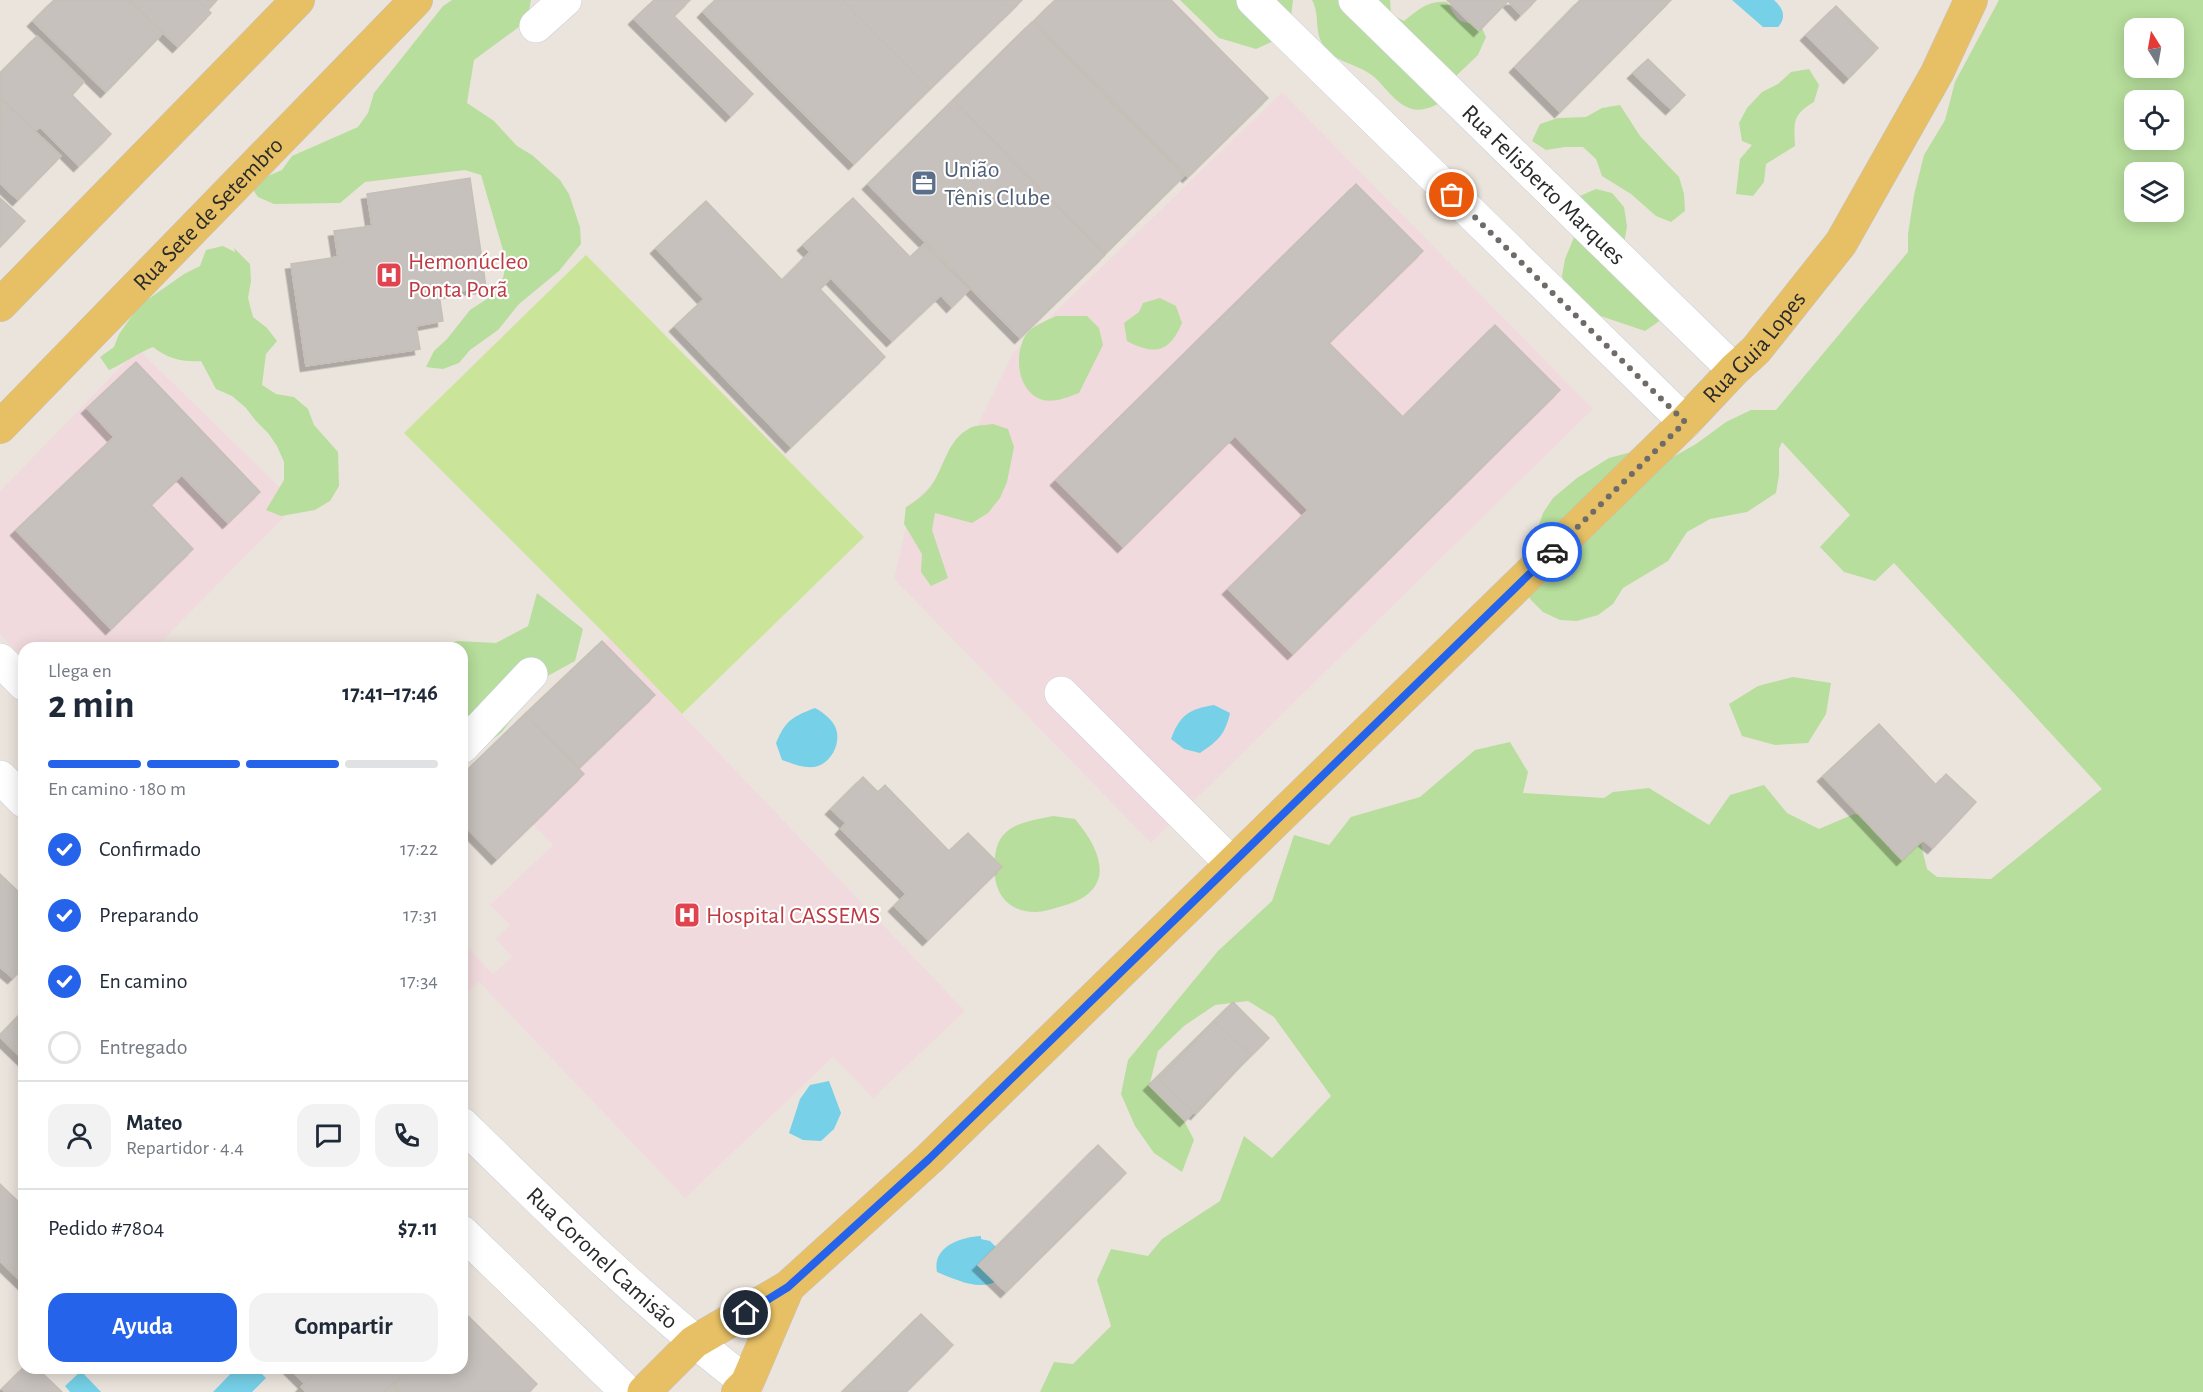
<!DOCTYPE html>
<html lang="es">
<head>
<meta charset="utf-8">
<style>
	body { margin:0; font-family:"Alegreya Sans",sans-serif; background:#f2f2f3; color:#1f2937; height:100vh; display:flex; flex-direction:column; font-size:22px; white-space:nowrap }
	* { box-sizing:border-box; margin:0 }
	p { font-size:20px; color:#747a83 }
	.icon { flex:none; width:33px; height:33px; fill:none; stroke:currentColor; stroke-width:2; stroke-linecap:round; stroke-linejoin:round }
	.map { position:relative; flex:1; overflow:hidden }
	.details { position:absolute; left:18px; top:642px; width:450px; height:732px; display:flex; flex-direction:column; background:#fff; border-radius:18px; box-shadow:0 3px 15px #0003 }
	.details>* { flex:none }
	.needle { width:39px; rotate:349deg }
	.fabs { position:absolute; left:2124px; top:18px; display:grid; gap:12px }
	.fabs a { display:grid; place-items:center; width:60px; height:60px; border-radius:12px; background:#fff; box-shadow:0 3px 15px #0003; font-size:30px }
	.pin { position:absolute; display:grid; place-items:center; width:51px; height:51px; color:#fff; margin:-26px; border:3px solid #fff; border-radius:50%; box-shadow:0 2px 6px #0007 }
	.courier { position:absolute; display:grid; place-items:center; width:60px; height:60px; margin:-30px; border:4px solid #2563eb; border-radius:50%; background:#fff; color:#222; box-shadow:0 2px 8px #0007 }
	.headline em { font-style:normal; font-weight:700 }
	.headline div { display:flex; flex-direction:column-reverse }
	.headline { display:flex; align-items:center; justify-content:space-between; height:102px; padding:0 30px }
	h1 { font-size:39px; font-weight:700; line-height:45px }
	.bar { display:grid; grid-template-columns:repeat(4,1fr); gap:9px 6px; align-content:center; height:72px; padding:0 30px }
	.bar i { height:8px; border-radius:4px; background:#e0e1e3 }
	.bar .current { background:#2563eb }
	.bar p { grid-column:span 4 }
	.line { display:flex; align-items:center; gap:15px; padding:0 30px; border-top:2px solid #e0e1e3 }
	.line div { flex:1 }
	.round { display:grid; place-items:center; flex:none; width:63px; height:63px; border-radius:18px; background:#f2f2f3 }
	ol { padding:0 30px; list-style:none }
	li { display:flex; align-items:center; gap:18px; height:66px }
	li p { margin-inline-start:auto }
	li .icon { padding:6px; border-radius:50%; background:#2563eb; color:#fff; stroke-width:4 }
	li:last-child { color:#747a83 }
	li i { width:33px; height:33px; border:3px solid #e0e1e3; border-radius:50% }
	.action { display:flex; gap:12px; margin-top:auto; padding:12px 30px }
	.action a { flex:1; height:69px; border-radius:18px; background:#2563eb; color:#fff; font-size:24px; font-weight:700; line-height:69px; text-align:center }
	.action a+a { background:#f2f2f3; color:#1f2937 }
	.map>svg:first-child { display:block }
	.medical { fill:#f1dadd }
	.green { fill:#b7de9c; fill-rule:evenodd }
	.pitch { fill:#cae599 }
	.water { fill:#76d0e7 }
	.building { fill:#c6c1bc; stroke:#c6bfb6; stroke-width:1.5; filter:url(#shadow) }
	.lines { fill:none; stroke-linecap:round; stroke-linejoin:round }
	.minor-casing { stroke:#cbcfdb; stroke-width:34 }
	.major-casing { stroke:#c3c3c3; stroke-width:34 }
	.minor { stroke:#fff; stroke-width:33 }
	.major { stroke:#e7c065; stroke-width:33 }
	.done { stroke:#6e6b69; stroke-width:6; stroke-dasharray:0 10.8 }
	.route { stroke:#2563eb; stroke-width:8 }
	.labels { text-anchor:middle; stroke-width:4.5; stroke-linejoin:round; paint-order:stroke }
	.service-label { font-size:24px; fill:#4e5e75; stroke:#fff; text-anchor:start }
	.street-label { font-size:24px; fill:#2a2a2a; stroke:#fff }
	.health-label { font-size:24px; fill:#be3a42; stroke:#fff; text-anchor:start }
</style>
</head>
<body>
<div class="map">
<svg width="2203" height="1392" viewBox="0 0 2203 1392">
	<defs>
		<filter id="shadow"><feDropShadow dx="-5.5" dy="5.5" stdDeviation="0" flood-color="#0004"/></filter>
	</defs>
	<rect width="100%" height="100%" fill="#ebe4dd"/>
	<path class="medical" d="M1282,92L1593,409L1151,843L894,579L911,504L965,451L1013,353Z
		M138,349L297,504L155,648H24V658L0,635V491Z
		M609,638L965,1011L873,1098L833,1057L685,1198L479,982L462,997V941L493,974L512,957L496,939L510,925L490,905L553,845L533,824L496,859L462,823V777Z"/>
	<path class="green" d="M452,0H531L527,21L474,60L467,103L494,121L517,146L532,155L560,180L569,194L580,227L581,244L559,271L519,304L498,330L470,350L459,363L443,369L426,367L434,351L447,339L470,310L499,291L504,274L505,257L481,175L465,170L365,182L340,203L274,204L258,197L249,184L282,170L292,156L358,127L368,113L374,93L443,6Z
		M1180,0H1293L1289,34L1256,49L1219,38Z
		M1312,0H1390L1391,14L1404,21C1418,10 1428,0 1447,2C1463,29 1457,17 1482,28L1486,37L1478,55L1456,76L1447,99C1437,105 1424,112 1412,109C1395,104 1385,86 1373,76C1357,63 1334,63 1323,45C1314,31 1320,14 1312,0Z
		M1999,0H2203V1392H1040L1054,1362L1073,1364L1111,1326L1097,1280L1111,1249L1148,1256L1162,1239L1220,1201L1244,1136L1272,1158L1331,1096L1274,1017L1248,1001L1215,1005L1184,1026L1158,1051L1150,1083L1177,1107L1194,1140L1182,1172L1154,1153L1135,1126L1121,1094L1128,1060L1218,951L1272,901L1294,835L1329,845L1351,817L1420,797L1475,750L1510,742L1528,772L1523,793L1604,798L1613,792L1649,788L1709,825L1730,795L1764,785L1787,813L1819,829L1854,814L1889,816L1919,836L1927,869L1937,877L1991,879L2102,789L1894,563L1875,581L1844,572L1820,547L1850,515L1782,442L1779,449V475L1776,493L1747,512L1710,519L1687,532L1668,561L1623,588L1613,604L1598,615L1577,621L1560,620L1543,612L1530,599L1522,564L1527,547L1534,539L1543,513L1553,498L1577,478L1609,458L1628,453L1673,457L1696,444L1726,422L1751,410H1776L1908,252V234L1914,195L1924,155L1945,120L1955,82ZM2134,28H2174V68H2134ZM2134,100H2174V140H2134ZM2134,172H2174V212H2134Z
		M1809,69L1819,85L1814,102C1792,115 1794,122 1795,146L1766,164L1764,182L1753,196L1736,194L1740,159L1752,145L1742,141L1739,123L1747,108L1762,92L1778,84L1791,72Z
		M1620,105L1640,136L1679,177L1684,194L1685,211L1671,222L1656,216L1631,194L1602,176L1596,159L1583,147H1565L1546,150L1532,141L1540,124L1558,118L1586,117L1602,108Z
		M1596,189L1612,193L1624,207L1627,226L1624,244L1661,320L1645,331L1577,308L1567,293L1562,276L1565,259L1584,213L1580,196Z
		M223,246L235,252L234,248L250,264L251,281L248,298L253,317L267,328L277,341L266,354L262,385L276,394L294,397L308,409L314,425L338,452L339,486L330,501L315,510L281,516L266,510L284,480V462L277,446L268,433L256,421L245,407L232,396L216,389L201,361C181,362 169,359 153,347C137,353 125,363 109,370L100,357L114,347L119,334L140,305L184,274L200,266L206,250Z
		M1160,298L1176,306L1182,323C1170,352 1155,356 1127,341L1124,323L1139,312L1143,303Z
		M1056,316H1087L1099,328L1103,345L1079,393C1068,397 1055,403 1043,400C1017,392 1014,356 1025,336C1031,326 1046,321 1056,316Z
		M993,424L1008,429L1014,447L1007,482L1000,498L988,513L972,523L935,513L932,530L948,578L931,586L921,572L922,554L904,524L906,507C916,501 924,495 931,486C945,466 947,440 970,428C976,425 986,425 993,424Z
		M537,593L583,629L575,661L544,678L501,733L462,762V648H423L458,641L496,643L528,626Z
		M1793,677L1831,683L1826,714L1808,743L1775,745L1742,736L1729,704L1758,686Z
		M1053,816L1075,819C1106,856 1115,893 1059,907C1052,909 1043,912 1036,912C1002,912 991,886 995,856C999,823 1027,822 1053,816Z"/>
	<path class="pitch" d="M586,255L864,537L682,714L609,638L404,433Z"/>
	<path class="water" d="M1732,0H1774C1783,8 1787,17 1778,27H1763Z
		M1214,705L1230,713C1225,735 1218,741 1200,753L1184,749L1171,739C1180,715 1189,709 1214,705Z
		M815,708C821,711 829,717 833,723C844,738 833,764 814,767C803,768 793,764 782,760L776,743C786,720 792,717 815,708Z
		M829,1081L841,1113L834,1129L821,1141L803,1140L789,1133L800,1099L810,1085Z
		M981,1236V1239L990,1241L1003,1254L999,1280C980,1292 957,1280 937,1272C932,1247 960,1237 981,1236Z
		M236,1368H256L266,1378L252,1392H213Z
		M81,1371L101,1392H70L65,1386Z"/>
	<path class="building" d="M54,0H129L163,33L106,92L33,21Z
		M129,0H198L211,13L178,47Z
		M198,0H217L208,10Z
		M654,0H690L674,16L753,94L731,116L634,19Z
		M715,0H842L930,89L854,164L703,12Z
		M842,0H1002L1012,10L930,89Z
		M1002,0H1022L1012,10Z
		M1055,0H1171L1268,98L1188,177L1034,21Z
		M1447,0H1536L1521,15L1508,1L1479,31Z
		M1580,0H1671L1560,112L1515,67Z
		M1836,6L1878,48L1849,78L1806,35Z
		M1032,22L1184,176L1105,254L953,100Z
		M37,36L84,82L72,95L111,134L79,166L40,127L35,131L0,97V73Z
		M1648,59L1685,95L1671,109L1633,73Z
		M1,99L61,156L18,200L0,183Z
		M953,100L1105,255L1020,338L868,184Z
		M470,178L486,287L439,294L443,321L416,326L420,349L306,366L291,264L338,257L334,231L372,226L367,194Z
		M1356,184L1423,251L1329,343L1403,417L1495,325L1560,390L1293,654L1228,589L1308,510L1235,436L1123,547L1056,480Z
		M0,198L25,221L0,247Z
		M853,198L910,257L924,244L969,290L952,307L941,295L892,341L831,278L820,289L885,357L791,447L675,326L704,299L656,248L706,201L782,280L810,252L803,245Z
		M136,362L260,492L228,523L182,475L151,505L193,549L111,629L16,530L114,437L87,408Z
		M602,641L655,695L579,768L525,714Z
		M525,714L584,774L497,859L462,823V775Z
		M1879,724L1936,785L1946,774L1976,802L1933,848L1923,840L1902,860L1823,776Z
		M863,777L878,792L885,785L949,851L968,833L1002,867L928,940L894,906L906,894L841,829L846,823L831,809Z
		M0,874L24,897V967L13,978L0,967Z
		M1233,1002L1269,1038L1185,1121L1149,1085Z
		M24,1010V1060L0,1037V1035Z
		M1214,1021L1251,1055L1196,1114L1159,1080Z
		M1098,1145L1126,1173L1006,1292L978,1265Z
		M0,1184L24,1207V1284L0,1261Z
		M464,1312L537,1384L529,1392H402L394,1384L410,1368H462V1314Z
		M921,1314L953,1345L906,1392H842Z
		M24,1367L37,1368L62,1392H5L2,1389Z
		M289,1368H319L304,1383Z
		M320,1368H408L384,1392H306L301,1387Z
		M391,1384L399,1392H384Z"/>
	<g class="lines">
		<g class="minor-casing">
			<g id="minor">
				<path d="M1253,0L1685,422"/>
				<path id="s1" d="M1355,0L1734,370"/>
				<path d="M536,26L565,0"/>
				<path d="M0,660L24,684"/>
				<path d="M1061,693L1232,864"/>
				<path d="M462,747L531,674"/>
				<path d="M0,777L24,801"/>
				<path id="s2" d="M462,1124C555,1215 644,1303 747,1383"/>
				<path d="M462,1232L627,1392"/>
			</g>
		</g>
		<g class="major-casing">
			<g id="major">
				<path d="M0,305L298,0"/>
				<path id="s3" d="M0,427L416,0"/>
				<path id="s4" d="M644,1392L694,1342L788,1287L929,1159L1685,422L1734,370L1756,350L1841,243L1937,73L1971,0"/>
				<path d="M738,1392L747,1383L788,1287"/>
			</g>
		</g>
		<use href="#minor" class="minor"/>
		<use href="#major" class="major"/>
	</g>
	<g class="lines">
		<path class="done" d="M1452,195L1685,422L1552,552"/>
		<path class="route" d="M746,1313L788,1287L929,1159L1552,552"/>
	</g>
	<defs>
		<g id="office-square" transform="scale(1.35)"><rect x="-9" y="-9" width="18" height="18" rx="4" fill="#5c6f8a" stroke="#fff"/><path d="M-6-3h4V-5.5h4V-3h4V5H-6ZM-1-4.5V-3h2v-1.5ZM-6 0V1H6V0Z" fill="#fff"/></g>
		<g id="hospital-square" transform="scale(1.35)"><rect x="-9" y="-9" width="18" height="18" rx="4" fill="#e0444e" stroke="#fff"/><path d="M-5-5h3v3.5h4V-5h3V5h-3V1.5h-4V5h-3Z" fill="#fff"/></g>
	</defs>
	<g fill-rule="evenodd">
		<use href="#office-square" x="924" y="183"/>
		<use href="#hospital-square" x="389" y="275"/>
		<use href="#hospital-square" x="687" y="915"/>
	</g>
	<g class="labels">
		<g class="service-label">
			<text x="944" y="177">União<tspan x="944" dy="28">Tênis Clube</tspan></text>
		</g>
		<g class="street-label">
			<text dy="8" stroke="none"><textPath href="#s1" startOffset="264">Rua Felisberto Marques</textPath></text>
			<text dy="8" stroke="none"><textPath href="#s3" startOffset="298">Rua Sete de Setembro</textPath></text>
			<text dy="8" stroke="none"><textPath href="#s4" startOffset="1528">Rua Guia Lopes</textPath></text>
			<text dy="8" stroke="none"><textPath href="#s2" startOffset="194">Rua Coronel Camisão</textPath></text>
		</g>
		<g class="health-label">
			<text x="408" y="269">Hemonúcleo<tspan x="408" dy="28">Ponta Porã</tspan></text>
			<text x="706" y="923">Hospital CASSEMS</text>
		</g>
	</g>
</svg>
<div class="fabs">
<a><svg class="needle" viewBox="-14 -14 28 28"><path d="M0-13l5 13h-10z" fill="#e53935"/><path d="M0 13l5-13h-10z" fill="#747a83"/></svg></a>
<a><svg class="icon" aria-label="locate" viewBox="0 0 24 24"><circle cx="12" cy="12" r="6"/><path d="M12 2v4M12 18v4M2 12h4M18 12h4"/></svg></a>
<a><svg class="icon" aria-label="layers" viewBox="0 0 24 24"><path d="M12 4l9 5-9 5-9-5zM3 14l9 5 9-5"/></svg></a>
</div>
<div class="pin" style="left:1452px;top:195px;background:#ea580c"><svg class="icon" aria-label="bag" viewBox="0 0 24 24"><path d="M5 8h14l-1 12H6zM9 8a3 3 0 0 1 6 0"/></svg></div>
<div class="pin" style="left:746px;top:1313px;background:#1f2937"><svg class="icon" aria-label="home" viewBox="0 0 24 24"><path d="M3 11l9-7 9 7M6 9v11h12V9"/></svg></div>
<div class="courier" style="left:1552px;top:552px"><svg class="icon" aria-label="car" viewBox="0 0 24 24"><path d="M5 17H2v-5l4-1 3-4h7l3 4 3 1v5h-3M9 17h6M6 11h13"/><circle cx="7" cy="17" r="2"/><circle cx="17" cy="17" r="2"/></svg></div>
<section class="details">
<div class="headline"><div><h1>2 min</h1><p>Llega en</p></div><em>17:41–17:46</em></div>
<div class="bar"><i class="current"></i><i class="current"></i><i class="current"></i><i></i><p>En camino · 180 m</p></div>
<ol>
<li><svg class="icon" aria-label="check" viewBox="0 0 24 24"><path d="M5 12l5 5 9-10"/></svg>Confirmado<p>17:22</p></li>
<li><svg class="icon" aria-label="check" viewBox="0 0 24 24"><path d="M5 12l5 5 9-10"/></svg>Preparando<p>17:31</p></li>
<li><svg class="icon" aria-label="check" viewBox="0 0 24 24"><path d="M5 12l5 5 9-10"/></svg>En camino<p>17:34</p></li>
<li><i></i>Entregado</li>
</ol>
<div class="line" style="height:108px"><a class="round"><svg class="icon" aria-label="person" viewBox="0 0 24 24"><circle cx="12" cy="8" r="4"/><path d="M4 21q1-7 8-7t8 7"/></svg></a><div><b>Mateo</b><p>Repartidor · 4.4</p></div><a class="round"><svg class="icon" aria-label="chat" viewBox="0 0 24 24"><path d="M4 5h16v11H9l-5 4z"/></svg></a><a class="round"><svg class="icon" aria-label="phone" viewBox="0 0 24 24"><path d="M5 4h4l2 5-3 2q2 4 5 5l2-3 5 2v4C11 20 4 13 5 4z"/></svg></a></div>
<div class="line" style="height:78px"><div>Pedido #7804</div><b>$7.11</b></div>
<div class="action"><a>Ayuda</a><a>Compartir</a></div>
</section>
</div>
</body>
</html>
